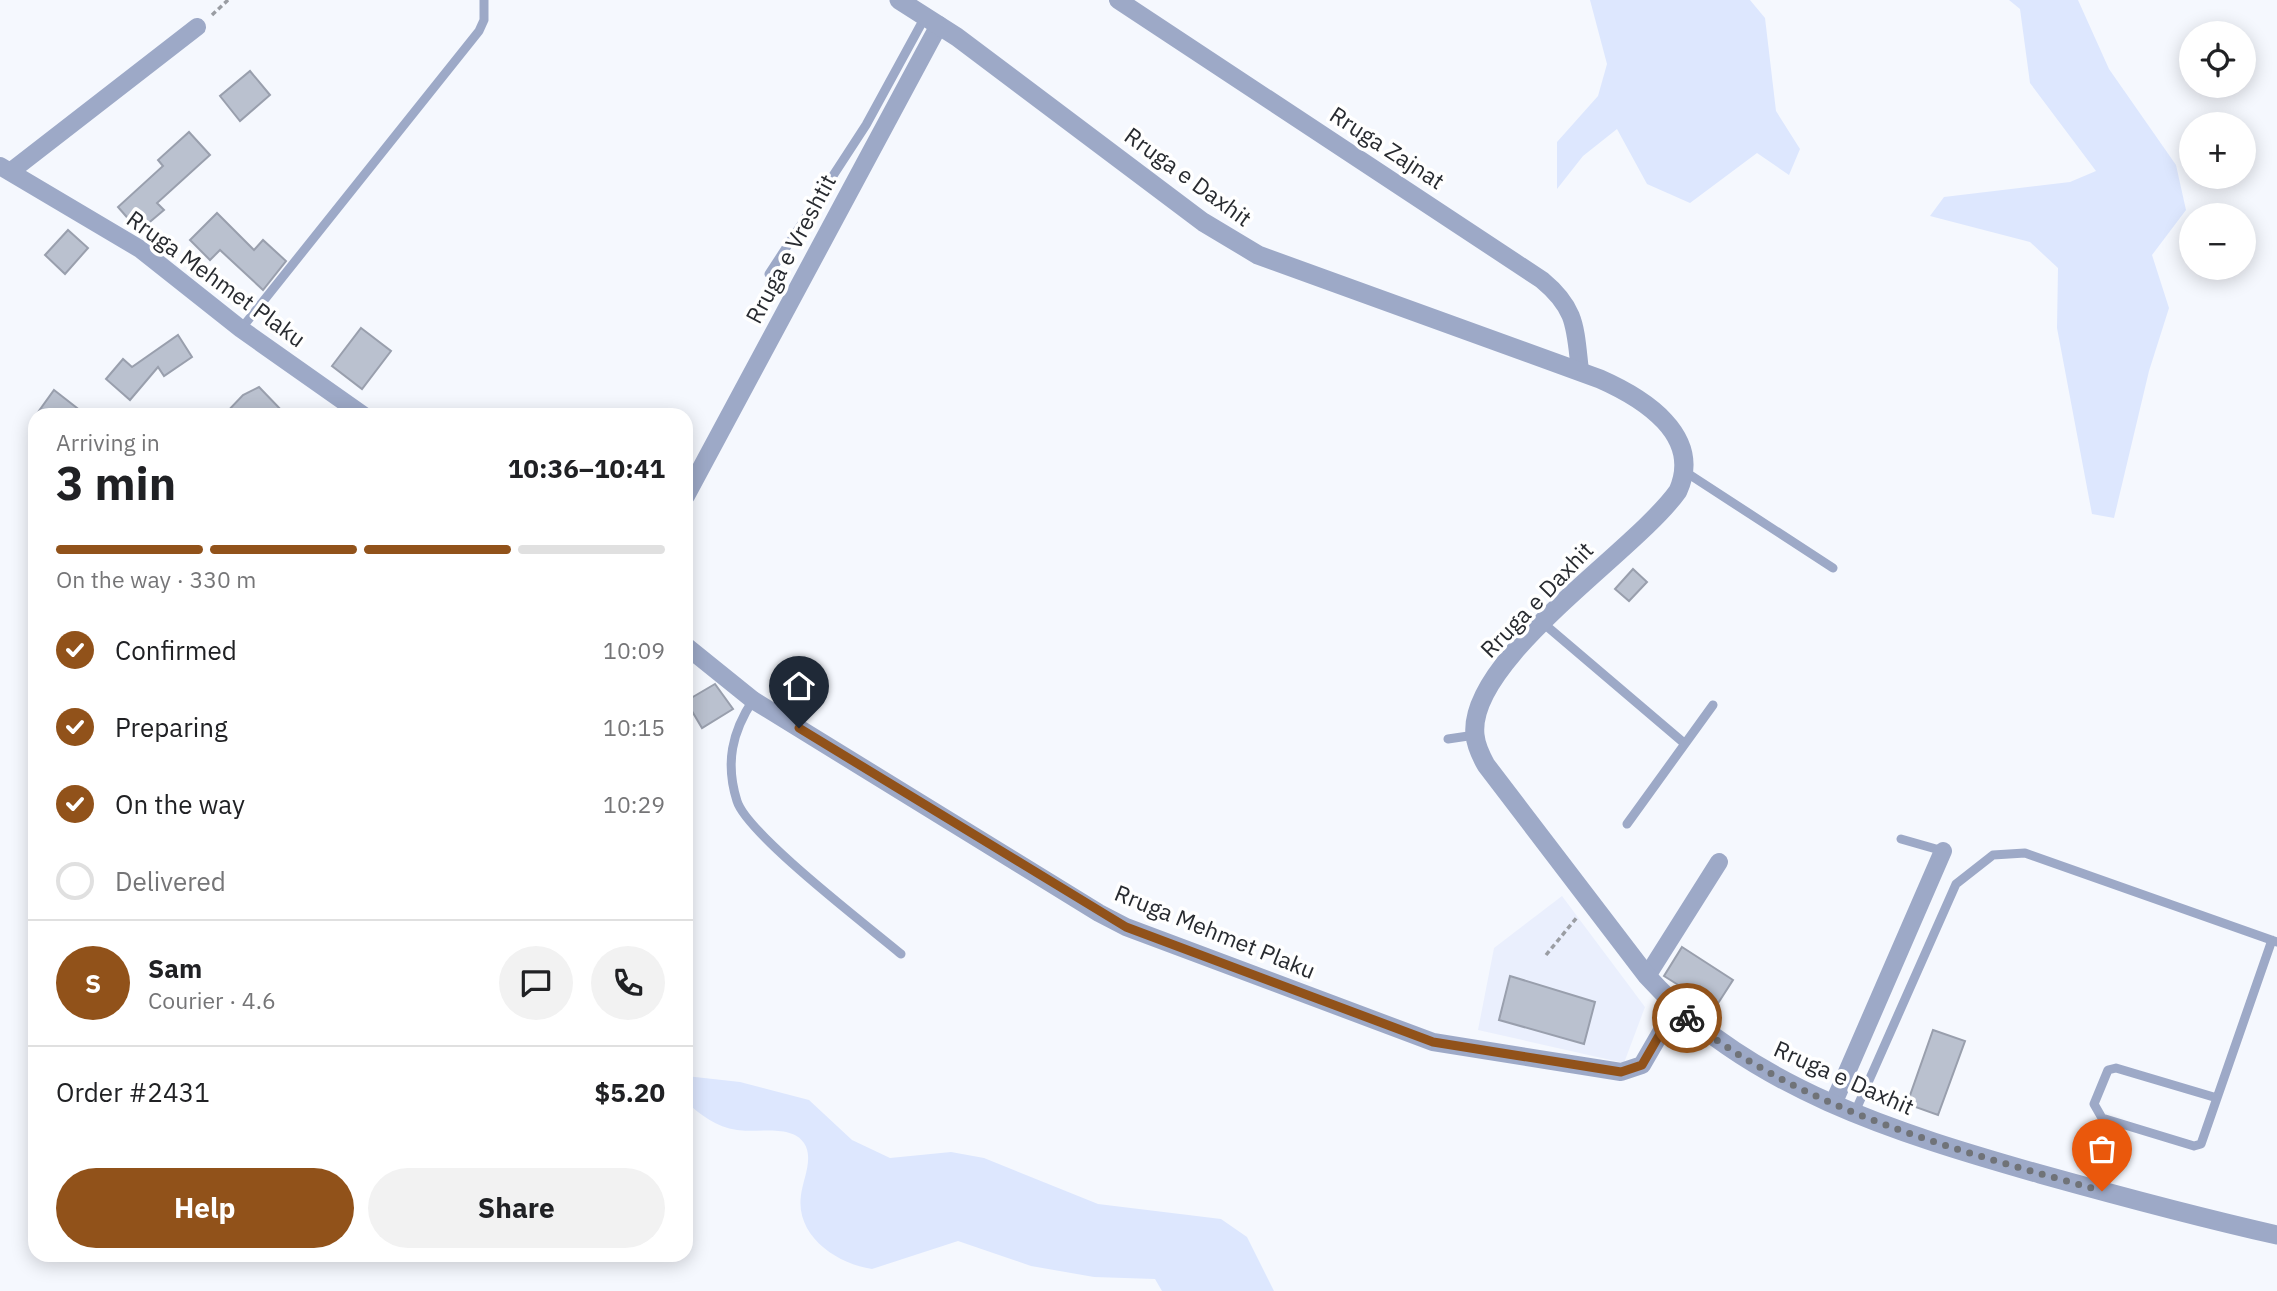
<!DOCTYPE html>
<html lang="en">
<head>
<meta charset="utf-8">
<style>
	body { margin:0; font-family:"IBM Plex Sans",sans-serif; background:#f2f2f2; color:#202124; height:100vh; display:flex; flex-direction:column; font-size:26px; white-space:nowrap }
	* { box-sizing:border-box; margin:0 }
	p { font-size:23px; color:#757577 }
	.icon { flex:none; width:38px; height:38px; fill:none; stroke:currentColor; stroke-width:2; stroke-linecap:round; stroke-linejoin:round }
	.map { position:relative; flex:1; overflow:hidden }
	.sheet { position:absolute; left:28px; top:408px; width:665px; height:854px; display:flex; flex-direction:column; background:#fff; border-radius:21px; box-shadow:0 4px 18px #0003 }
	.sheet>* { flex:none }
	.controls { position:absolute; left:2179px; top:21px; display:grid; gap:14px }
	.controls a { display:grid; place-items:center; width:77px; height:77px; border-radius:50%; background:#fff; box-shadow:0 4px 18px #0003; font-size:35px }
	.pin { position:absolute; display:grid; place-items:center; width:60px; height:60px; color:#fff; margin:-72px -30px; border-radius:50% 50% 50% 0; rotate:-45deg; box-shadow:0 0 7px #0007 }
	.pin .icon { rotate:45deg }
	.courier { position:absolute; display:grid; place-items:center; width:70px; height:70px; margin:-35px; border:5px solid #91521a; border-radius:50%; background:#fff; color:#222; box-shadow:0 2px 9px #0007 }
	.headline em { font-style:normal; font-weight:700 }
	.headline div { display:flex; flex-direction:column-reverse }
	.headline { display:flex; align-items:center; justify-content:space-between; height:119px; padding:0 28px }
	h1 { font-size:46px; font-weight:700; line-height:52px }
	.bar { display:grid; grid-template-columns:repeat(4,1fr); gap:10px 7px; align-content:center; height:84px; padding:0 28px }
	.bar i { height:9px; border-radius:5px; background:#e0e0e0 }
	.bar .selected { background:#91521a }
	.bar p { grid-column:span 4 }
	.line { display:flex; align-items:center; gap:18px; padding:0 28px; border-top:2px solid #e0e0e0 }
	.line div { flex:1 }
	.round { display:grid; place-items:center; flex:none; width:74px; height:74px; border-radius:37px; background:#f2f2f2 }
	ol { padding:0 28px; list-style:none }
	li { display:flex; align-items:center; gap:21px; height:77px }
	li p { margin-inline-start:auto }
	li .icon { padding:7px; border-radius:50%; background:#91521a; color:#fff; stroke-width:4 }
	li:last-child { color:#757577 }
	li i { width:38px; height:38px; border:4px solid #e0e0e0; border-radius:50% }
	.action { display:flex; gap:14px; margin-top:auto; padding:14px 28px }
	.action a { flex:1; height:80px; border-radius:42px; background:#91521a; color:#fff; font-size:28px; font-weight:700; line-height:80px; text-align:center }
	.action a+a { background:#f2f2f2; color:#202124 }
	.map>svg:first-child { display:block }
	.built { fill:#eaeffd }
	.green { fill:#dde7fe }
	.building { fill:#bac1cf; stroke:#999fad; stroke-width:2 }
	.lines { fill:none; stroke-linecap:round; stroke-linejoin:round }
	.path { stroke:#9a9da3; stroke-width:3.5; stroke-dasharray:5 3.5; stroke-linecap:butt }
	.service { stroke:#9da9c7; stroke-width:9 }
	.minor { stroke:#9da9c7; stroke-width:18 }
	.tertiary { stroke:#9da9c7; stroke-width:19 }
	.done { stroke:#707378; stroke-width:7; stroke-dasharray:0 12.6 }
	.route { stroke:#91521a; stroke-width:9 }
	.labels { text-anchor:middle; stroke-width:7; stroke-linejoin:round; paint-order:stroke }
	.street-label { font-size:23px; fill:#282b30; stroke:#fff }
</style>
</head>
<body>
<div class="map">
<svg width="2277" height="1291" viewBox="0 0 2277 1291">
	<rect width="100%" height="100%" fill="#f5f8fe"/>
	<path class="built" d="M1562,896L1645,1007L1624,1063L1478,1030L1494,948Z"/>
	<path class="green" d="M1590,0H1750L1765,18L1776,111L1800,149L1789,175L1757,153L1690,203L1647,184L1617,129L1583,156L1557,189V142L1598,96L1607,64Z
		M2009,0H2078L2109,69L2176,165L2186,210L2152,255L2169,308L2149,371L2114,518L2092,514L2057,328L2058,268L2030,242L1930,216L1944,197L2070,182L2096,171L2030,83L2020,9Z
		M686,1076L740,1082L809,1100L852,1140L890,1158L951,1152L984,1158L1098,1204L1221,1219L1247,1237L1274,1291H1162L1155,1279L1094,1277L1031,1266L958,1241L872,1269C837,1264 795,1236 801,1195C803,1179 814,1158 804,1143C792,1124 756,1133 737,1130C716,1127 701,1115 686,1102Z"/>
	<path class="building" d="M250,71L270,95L240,121L220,96Z
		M189,132L210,155L157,203L164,210L139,231L118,207L163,166L158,160Z
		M217,213L254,250L263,240L286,261L263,290L220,250L210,260L190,240Z
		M68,230L88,248L65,274L45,255Z
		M361,328L391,351L362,389L332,366Z
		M178,335L192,357L164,376L158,367L130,400L106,379L123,359L132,367Z
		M259,387L286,415H224L243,395Z
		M54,390L86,415H36Z
		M1633,569L1647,582L1629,601L1615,589Z
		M715,684L733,709L702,728L686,701Z
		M1682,947L1733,980L1715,1008L1664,976Z
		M1510,976L1595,1002L1584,1044L1499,1020Z
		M1933,1030L1965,1041L1938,1115L1907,1104Z"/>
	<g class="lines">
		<path class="path" d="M212,15L228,0
			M1546,955L1578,916"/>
		<path class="service" d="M769,274L866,125L925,17
			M241,329L479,31L484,20V0
			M1684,471L1833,568
			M1543,623L1684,743
			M753,700C732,732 725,763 737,801C747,834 869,927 901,954
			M1448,739L1475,735
			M1627,824L1713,705
			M1901,839L1943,851
			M2217,1098L2116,1068L2108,1070L2094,1104L2102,1118L2194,1146L2201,1144L2272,940
			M1855,1112L1956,884L1993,855L2025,853L2277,942"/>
		<path class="minor" d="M1118,0L1542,280C1577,309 1575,328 1580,371
			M0,166L140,249L241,329L363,415
			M10,172L197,27
			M686,496L939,25
			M686,646L753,700L1099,913L1126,927L1433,1042L1621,1072L1642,1065L1675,1008
			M1647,976L1719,862
			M1834,1102L1943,851"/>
		<path class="tertiary" d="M899,0L957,37L1203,222L1258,255L1600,379C1643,398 1703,435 1678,491C1635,552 1467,659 1475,735C1476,746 1481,756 1486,765L1647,976C1747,1088 1900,1134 2040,1174C2119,1196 2197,1217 2277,1235"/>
	</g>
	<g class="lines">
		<path class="done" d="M1687,1018C1804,1112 1961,1151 2102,1191"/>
		<path class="route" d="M799,728L1126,927L1433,1042L1621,1072L1642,1065L1675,1008L1687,1018"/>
	</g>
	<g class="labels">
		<g class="street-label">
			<text transform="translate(1387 148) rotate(33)" y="8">Rruga Zajnat</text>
			<text transform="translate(1188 177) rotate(36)" y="8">Rruga e Daxhit</text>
			<text transform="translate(791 249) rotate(-62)" y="8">Rruga e Vreshtit</text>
			<text transform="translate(216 279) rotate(36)" y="8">Rruga Mehmet Plaku</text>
			<text transform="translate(1537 600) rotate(-46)" y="8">Rruga e Daxhit</text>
			<text transform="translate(1215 932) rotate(22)" y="8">Rruga Mehmet Plaku</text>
			<text transform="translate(1844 1078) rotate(24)" y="8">Rruga e Daxhit</text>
		</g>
	</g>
</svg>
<div class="controls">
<a><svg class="icon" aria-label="locate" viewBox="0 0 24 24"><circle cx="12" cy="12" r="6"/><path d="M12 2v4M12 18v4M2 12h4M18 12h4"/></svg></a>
<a>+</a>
<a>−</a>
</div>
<div class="pin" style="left:2102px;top:1191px;background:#ea580c"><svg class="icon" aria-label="bag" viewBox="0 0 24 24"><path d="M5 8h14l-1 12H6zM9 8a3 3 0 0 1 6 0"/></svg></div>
<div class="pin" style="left:799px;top:728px;background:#1f2937"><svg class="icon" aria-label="home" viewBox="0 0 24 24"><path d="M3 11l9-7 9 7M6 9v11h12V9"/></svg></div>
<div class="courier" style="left:1687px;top:1018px"><svg class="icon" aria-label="bike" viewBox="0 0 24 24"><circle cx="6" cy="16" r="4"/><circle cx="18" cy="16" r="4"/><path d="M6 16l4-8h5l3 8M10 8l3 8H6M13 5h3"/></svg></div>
<section class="sheet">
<div class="headline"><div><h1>3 min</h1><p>Arriving in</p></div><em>10:36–10:41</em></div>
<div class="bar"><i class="selected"></i><i class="selected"></i><i class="selected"></i><i></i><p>On the way · 330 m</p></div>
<ol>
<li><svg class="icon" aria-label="check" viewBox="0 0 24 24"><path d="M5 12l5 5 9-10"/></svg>Confirmed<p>10:09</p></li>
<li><svg class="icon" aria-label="check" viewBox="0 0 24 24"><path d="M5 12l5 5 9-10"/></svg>Preparing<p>10:15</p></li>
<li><svg class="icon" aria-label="check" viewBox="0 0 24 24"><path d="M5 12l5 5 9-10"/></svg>On the way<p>10:29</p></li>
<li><i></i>Delivered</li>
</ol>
<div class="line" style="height:126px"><b class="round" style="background:#91521a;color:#fff">S</b><div><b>Sam</b><p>Courier · 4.6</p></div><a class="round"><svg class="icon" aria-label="chat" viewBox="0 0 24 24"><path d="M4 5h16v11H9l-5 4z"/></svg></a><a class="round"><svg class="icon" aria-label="phone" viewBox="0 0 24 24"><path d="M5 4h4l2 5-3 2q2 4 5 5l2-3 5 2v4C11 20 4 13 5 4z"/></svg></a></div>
<div class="line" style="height:91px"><div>Order #2431</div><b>$5.20</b></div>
<div class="action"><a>Help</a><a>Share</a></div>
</section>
</div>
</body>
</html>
